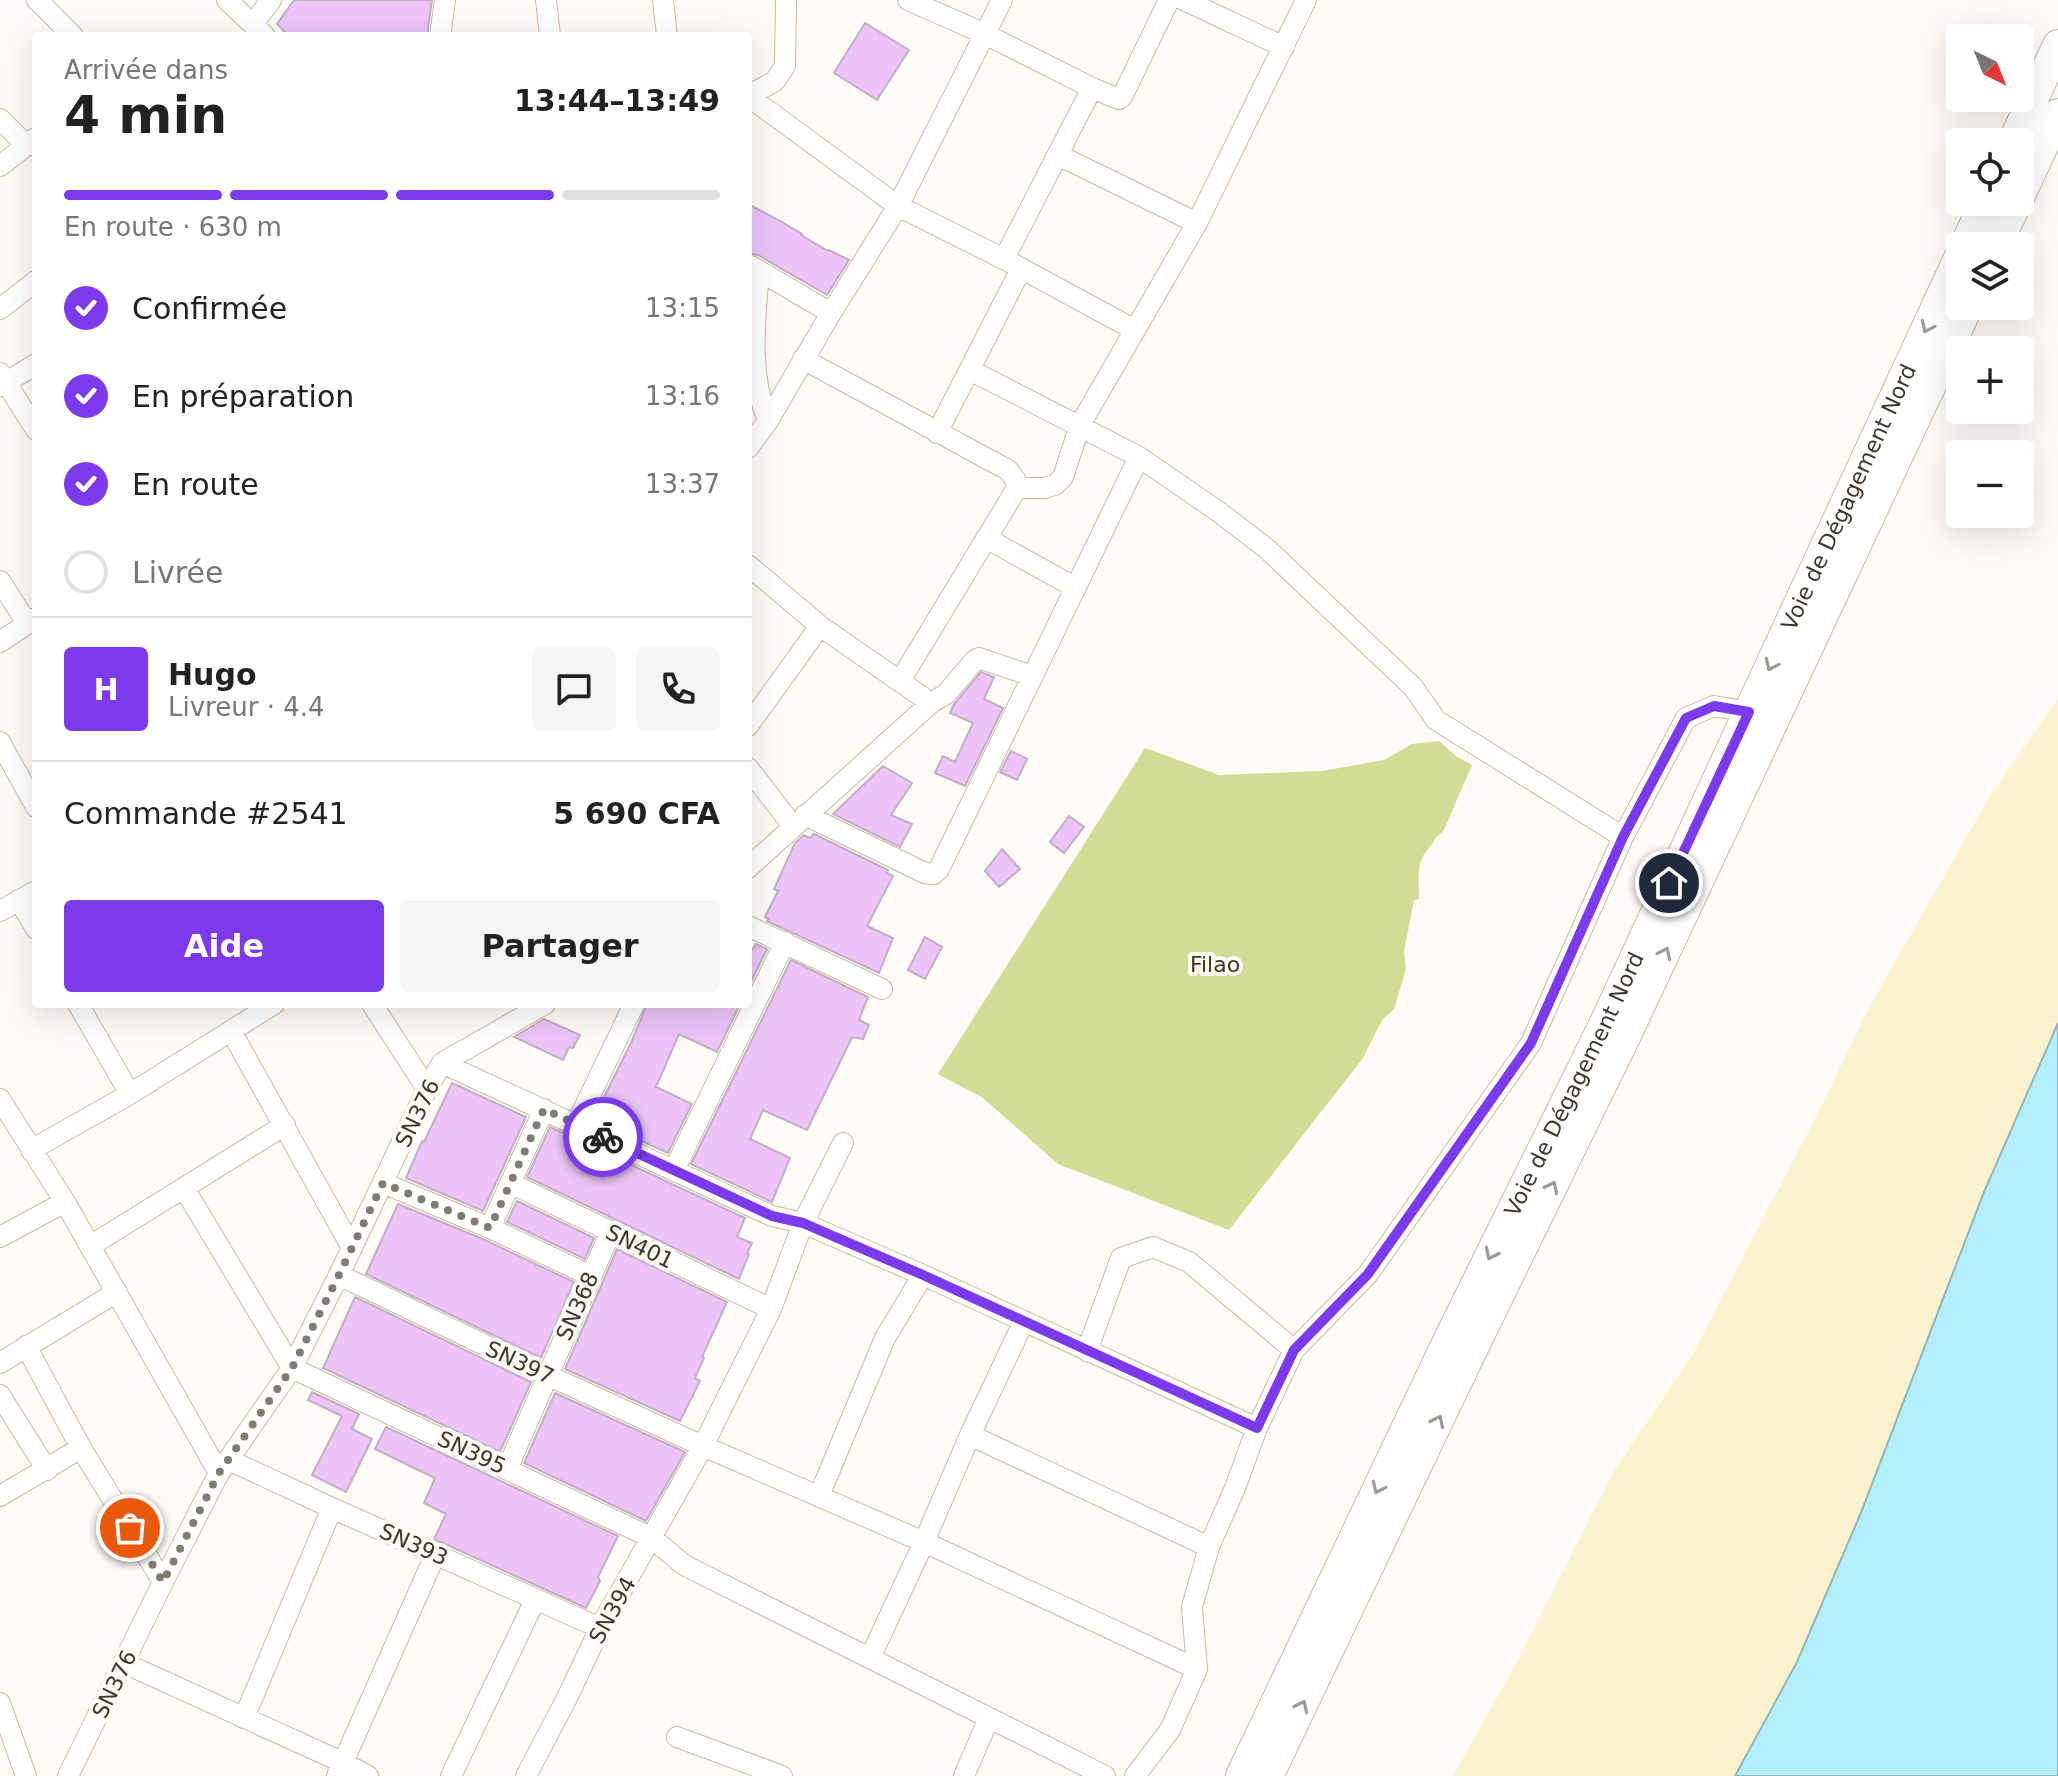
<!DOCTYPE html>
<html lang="fr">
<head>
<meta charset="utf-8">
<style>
	body { margin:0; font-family:"DejaVu Sans",sans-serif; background:#f6f6f6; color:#222; height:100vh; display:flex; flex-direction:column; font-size:30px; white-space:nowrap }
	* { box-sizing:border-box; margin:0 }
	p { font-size:26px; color:#767676 }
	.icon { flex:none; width:44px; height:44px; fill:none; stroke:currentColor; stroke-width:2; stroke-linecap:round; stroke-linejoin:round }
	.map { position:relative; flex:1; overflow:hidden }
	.sheet { position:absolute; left:32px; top:32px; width:720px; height:976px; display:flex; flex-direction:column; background:#fff; border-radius:8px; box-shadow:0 8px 32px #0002 }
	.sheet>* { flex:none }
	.needle { width:52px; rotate:137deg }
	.buttons { position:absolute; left:1946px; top:24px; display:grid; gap:16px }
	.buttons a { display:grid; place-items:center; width:88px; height:88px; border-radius:8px; background:#fff; box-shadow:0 8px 32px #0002; font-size:40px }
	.pin { position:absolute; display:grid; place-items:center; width:68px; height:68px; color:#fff; margin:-34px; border:4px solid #fff; border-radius:50%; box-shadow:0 2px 8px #0007 }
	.courier { position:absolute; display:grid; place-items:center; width:80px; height:80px; margin:-40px; border:6px solid #7c3aed; border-radius:50%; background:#fff; color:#222; box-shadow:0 2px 10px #0007 }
	.summary em { font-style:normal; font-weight:800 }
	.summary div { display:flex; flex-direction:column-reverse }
	.summary { display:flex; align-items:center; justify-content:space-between; height:136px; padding:0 32px }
	h1 { font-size:52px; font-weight:800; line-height:60px }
	.bar { display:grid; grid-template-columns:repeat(4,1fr); gap:12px 8px; align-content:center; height:96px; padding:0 32px }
	.bar i { height:10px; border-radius:6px; background:#e0e0e0 }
	.bar .current { background:#7c3aed }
	.bar p { grid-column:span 4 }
	.line { display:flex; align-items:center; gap:20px; padding:0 32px; border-top:2px solid #e0e0e0 }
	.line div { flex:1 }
	.round { display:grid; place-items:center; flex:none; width:84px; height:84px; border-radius:8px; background:#f6f6f6 }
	ol { padding:0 32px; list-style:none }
	li { display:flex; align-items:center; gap:24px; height:88px }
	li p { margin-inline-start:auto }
	li .icon { padding:8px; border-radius:50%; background:#7c3aed; color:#fff; stroke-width:4 }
	li:last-child { color:#767676 }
	li i { width:44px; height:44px; border:4px solid #e0e0e0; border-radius:50% }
	.cta { display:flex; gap:16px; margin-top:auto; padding:16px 32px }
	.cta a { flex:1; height:92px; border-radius:8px; background:#7c3aed; color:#fff; font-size:32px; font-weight:800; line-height:92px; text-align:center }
	.cta a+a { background:#f6f6f6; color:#222 }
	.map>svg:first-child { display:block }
	.green { fill:#d1dc94 }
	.sand { fill:#fcf2cd }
	.water { fill:#b3eefa; stroke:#8fb7bc; stroke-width:2 }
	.building { fill:#ecc4f7; stroke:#c1afc6; stroke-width:2 }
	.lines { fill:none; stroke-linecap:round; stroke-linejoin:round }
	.minor-casing { stroke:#c9baa2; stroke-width:22 }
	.highway-casing { stroke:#c9baa2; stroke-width:32 }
	.minor { stroke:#fff; stroke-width:20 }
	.highway { stroke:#fff; stroke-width:30 }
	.oneway { stroke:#9e9a96 }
	.done { stroke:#807b73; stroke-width:8; stroke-dasharray:0 14.4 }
	.route { stroke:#7c3aed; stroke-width:10 }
	.labels { text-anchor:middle; stroke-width:8; stroke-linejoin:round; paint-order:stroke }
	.street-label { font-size:22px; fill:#3c362d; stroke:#fefbf6 }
	.park-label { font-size:22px; fill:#363a18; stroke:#fefbf6 }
</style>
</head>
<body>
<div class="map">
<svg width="2058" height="1776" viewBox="0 0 2058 1776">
	<rect width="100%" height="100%" fill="#fefbf6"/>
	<path class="green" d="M1439,741L1456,756L1472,765L1443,832L1436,837C1433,845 1429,846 1425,853C1416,865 1419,885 1419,899L1414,900L1404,952L1406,969L1394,1009L1382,1020L1363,1058L1229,1230L1058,1164L983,1098L938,1074L1145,748L1219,775L1322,771L1384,760L1412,744Z"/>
	<path class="sand" d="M2058,699V1023L1984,1192L1860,1515L1797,1662L1735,1776H1453L1521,1655L1614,1471L1693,1354L1820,1109L1870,1006L1989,798Z"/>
	<path class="water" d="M2058,1023V1776H1735L1797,1662L1860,1515L1984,1192Z"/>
	<path class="building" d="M294,0H432L427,36H289L277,24Z
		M865,23L909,50L877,100L834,73Z
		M748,204L782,222L802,234L801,235L828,251L829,250L849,260L827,295L758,255L748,254Z
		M981,672L994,677L984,699L1003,708L965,786L935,773L943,756L955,762L973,723L950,713L954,704Z
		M1011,751L1027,759L1017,780L1000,772Z
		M883,766L912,783L891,815L912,824L900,847L833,814Z
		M1069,816L1084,827L1064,853L1050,842Z
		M814,834L888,870L887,873L893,876L867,926L893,938L879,973L767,921L768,919L765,917L778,891L774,889L795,843L804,835L810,838Z
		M1002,849L1020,869L999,887L985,871Z
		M925,937L942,947L925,979L908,970Z
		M756,944L767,949L748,988V948L752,950Z
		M791,960L868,997L859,1020L869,1025L863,1039L852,1037L807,1130L763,1110L750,1139L790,1158L772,1202L691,1164Z
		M647,1004H740L717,1052L679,1034L656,1087L692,1104L668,1153L593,1119L631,1043Z
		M544,1019L580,1035L573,1048L569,1047L563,1060L514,1037Z
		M452,1083L526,1117L483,1211L406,1178L422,1141L424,1142Z
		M550,1127L745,1218L737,1237L752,1243L747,1253L749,1254L739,1279L527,1177Z
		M517,1201L594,1238L585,1259L507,1222Z
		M398,1204L485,1240L574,1282L541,1358L366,1274Z
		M617,1249L727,1302L702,1357L704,1358L695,1378L700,1381L680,1421L565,1369Z
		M355,1297L531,1382L500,1452L323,1368Z
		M312,1392L359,1414L352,1429L372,1439L346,1492L312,1475L342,1416L308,1400Z
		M555,1393L685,1452L646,1521L524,1463Z
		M386,1427L618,1536L598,1577L600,1581L586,1608L434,1539L446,1514L424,1503L435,1478L375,1449Z"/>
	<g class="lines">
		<g class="minor-casing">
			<path id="minor" d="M37,0L73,36
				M227,0L265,36
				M546,0L550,36
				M663,0L667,36
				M908,0L985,34L1092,88L1119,99L1122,97L1169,0
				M1184,0L1284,47
				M253,24L271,0
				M440,36L445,0
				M748,96L898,206L1004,259L1135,330
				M748,96L775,81L785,66L786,0
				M0,119L27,146
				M1058,155L1197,223
				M0,166L36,138
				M1004,259L1092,88
				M751,266L831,313
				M759,271C755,322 748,373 768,421
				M0,309L36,281
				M803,359L1008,470L1015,479L1017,488L900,681
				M970,370L1139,457L1219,512L1266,548L1413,687L1436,720L1623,837
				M0,373L36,430
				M0,386L36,364
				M937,433L1021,269
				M748,448L768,421L831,313L898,206L1002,0
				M1017,488H1044L1055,485L1063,477L1080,425L1197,223L1306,0
				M986,538L1076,588
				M748,565L820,626L931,703L748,868
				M0,581L27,623
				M0,642L36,618
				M931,703L946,694L974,661L979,658L1032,676
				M748,726L820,626
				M0,742L36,807
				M748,768L793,826
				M805,815L925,873L934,874L939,869L1139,457
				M19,900L36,929
				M0,911L36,891
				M748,926L882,989
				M78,1004L130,1094
				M372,1004L427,1089
				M231,1031L352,1248
				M442,1063L772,1216L803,1223L923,1275L1257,1428
				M0,1099L65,1202L219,1473
				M576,1125L634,1004
				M31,1150L130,1094L274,1004
				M674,1170L785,942
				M383,1183L490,1228L591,1276
				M510,1183L771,1309
				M184,1188L292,1368L652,1538L684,1565L1105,1776
				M490,1228L544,1109
				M0,1237L65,1202
				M90,1246L285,1125
				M339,1275L547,1375L703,1446L924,1542L1197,1669
				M26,1346L81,1448L163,1582
				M1087,1351L1121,1258L1153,1247L1189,1262L1294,1350
				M0,1363L117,1292
				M0,1395L47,1470
				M970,1435L1024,1321
				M229,1460L332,1508L600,1628
				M507,1469L611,1231
				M0,1496L81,1448
				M819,1496L885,1338L923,1275
				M870,1658L924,1542L970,1435L1209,1547
				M124,1663L344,1763L368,1776
				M0,1703L26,1776
				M244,1718L332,1508
				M677,1737L782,1776
				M68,1776L163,1582L219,1473L292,1368L339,1275L427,1089L442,1063L545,1004
				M337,1776L436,1553
				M451,1776L535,1600
				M526,1776L567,1698L600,1628L703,1446L771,1309L803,1223L843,1143
				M964,1776L989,1718
				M1135,1776L1170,1730L1197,1669L1192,1607L1209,1547L1235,1488L1257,1428L1294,1350L1368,1274L1531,1043L1623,837L1686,718L1714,706L1749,712"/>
		</g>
		<g class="highway-casing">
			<g id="highway">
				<path d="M2013,142L2058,45"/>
				<path d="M2020,195L2058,114"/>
				<path d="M1965,246L1985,202"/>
				<path d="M1996,246L2017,202"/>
				<path id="s1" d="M1241,1776L1449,1339L1603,1027L1960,256"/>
				<path d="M1268,1776L1470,1354L1626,1035L1968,306"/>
			</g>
		</g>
		<use href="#minor" class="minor"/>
		<use href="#highway" class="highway"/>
	</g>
	<defs><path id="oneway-chevron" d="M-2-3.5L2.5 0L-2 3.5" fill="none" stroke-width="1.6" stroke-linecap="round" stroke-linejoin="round" transform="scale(2)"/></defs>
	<g class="oneway">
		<use href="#oneway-chevron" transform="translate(1927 327) rotate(115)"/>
		<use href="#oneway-chevron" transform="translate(1771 665) rotate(115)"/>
		<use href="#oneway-chevron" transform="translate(1665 953) rotate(-65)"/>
		<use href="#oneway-chevron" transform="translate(1552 1187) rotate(-64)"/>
		<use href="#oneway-chevron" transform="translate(1491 1254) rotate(116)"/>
		<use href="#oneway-chevron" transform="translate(1438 1421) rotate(-64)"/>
		<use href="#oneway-chevron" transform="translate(1378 1488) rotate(115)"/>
		<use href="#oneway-chevron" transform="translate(1302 1706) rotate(-64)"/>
	</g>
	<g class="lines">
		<path class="done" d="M130,1528L163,1582L219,1473L292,1368L339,1275L383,1183L490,1228L544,1109L603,1137"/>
		<path class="route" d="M603,1137L772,1216L803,1223L923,1275L1257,1428L1294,1350L1368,1274L1531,1043L1623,837L1686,718L1714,706L1749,712L1669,883"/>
	</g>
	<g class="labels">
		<g class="street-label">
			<text dy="8" stroke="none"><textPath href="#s1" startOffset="1416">Voie de Dégagement Nord</textPath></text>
			<text dy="8" stroke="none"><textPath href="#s1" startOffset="768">Voie de Dégagement Nord</textPath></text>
			<text transform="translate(417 1113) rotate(-64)" y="8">SN376</text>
			<text transform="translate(640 1246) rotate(26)" y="8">SN401</text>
			<text transform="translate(577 1306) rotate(-66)" y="8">SN368</text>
			<text transform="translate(520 1362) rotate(25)" y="8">SN397</text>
			<text transform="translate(472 1452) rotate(25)" y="8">SN395</text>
			<text transform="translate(414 1544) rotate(24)" y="8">SN393</text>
			<text transform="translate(612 1610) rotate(-61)" y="8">SN394</text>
			<text transform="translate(114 1684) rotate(-64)" y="8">SN376</text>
		</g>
		<g class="park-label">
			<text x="1215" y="972">Filao</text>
		</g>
	</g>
</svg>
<div class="buttons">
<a><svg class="needle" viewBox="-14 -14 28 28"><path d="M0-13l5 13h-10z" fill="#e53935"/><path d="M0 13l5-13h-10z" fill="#767676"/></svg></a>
<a><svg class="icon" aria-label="locate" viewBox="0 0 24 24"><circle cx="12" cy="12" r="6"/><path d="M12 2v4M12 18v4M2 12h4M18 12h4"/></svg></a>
<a><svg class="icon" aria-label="layers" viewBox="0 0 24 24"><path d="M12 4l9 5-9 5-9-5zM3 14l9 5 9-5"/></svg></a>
<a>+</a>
<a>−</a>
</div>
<div class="pin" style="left:130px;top:1528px;background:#ea580c"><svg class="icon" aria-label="bag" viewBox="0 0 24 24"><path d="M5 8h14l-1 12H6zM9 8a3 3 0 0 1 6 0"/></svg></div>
<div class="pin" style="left:1669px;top:883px;background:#1f2937"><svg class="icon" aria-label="home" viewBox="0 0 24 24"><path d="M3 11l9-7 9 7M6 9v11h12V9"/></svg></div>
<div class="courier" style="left:603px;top:1137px"><svg class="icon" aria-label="bike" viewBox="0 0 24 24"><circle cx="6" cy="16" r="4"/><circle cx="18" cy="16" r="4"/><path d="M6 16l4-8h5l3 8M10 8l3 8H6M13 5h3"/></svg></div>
<section class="sheet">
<div class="summary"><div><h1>4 min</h1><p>Arrivée dans</p></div><em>13:44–13:49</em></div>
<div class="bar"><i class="current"></i><i class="current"></i><i class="current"></i><i></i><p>En route · 630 m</p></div>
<ol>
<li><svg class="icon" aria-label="check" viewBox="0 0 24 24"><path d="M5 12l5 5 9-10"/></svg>Confirmée<p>13:15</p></li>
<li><svg class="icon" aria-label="check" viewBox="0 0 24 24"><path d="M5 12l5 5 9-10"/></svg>En préparation<p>13:16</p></li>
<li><svg class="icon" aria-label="check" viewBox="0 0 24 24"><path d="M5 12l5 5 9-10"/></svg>En route<p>13:37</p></li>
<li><i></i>Livrée</li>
</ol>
<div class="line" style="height:144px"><b class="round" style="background:#7c3aed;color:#fff">H</b><div><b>Hugo</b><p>Livreur · 4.4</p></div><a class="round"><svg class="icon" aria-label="chat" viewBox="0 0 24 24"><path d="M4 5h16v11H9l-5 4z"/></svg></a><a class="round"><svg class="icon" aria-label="phone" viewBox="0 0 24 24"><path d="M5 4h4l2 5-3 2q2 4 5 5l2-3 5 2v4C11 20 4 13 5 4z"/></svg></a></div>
<div class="line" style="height:104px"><div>Commande #2541</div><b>5 690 CFA</b></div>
<div class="cta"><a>Aide</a><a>Partager</a></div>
</section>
</div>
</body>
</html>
